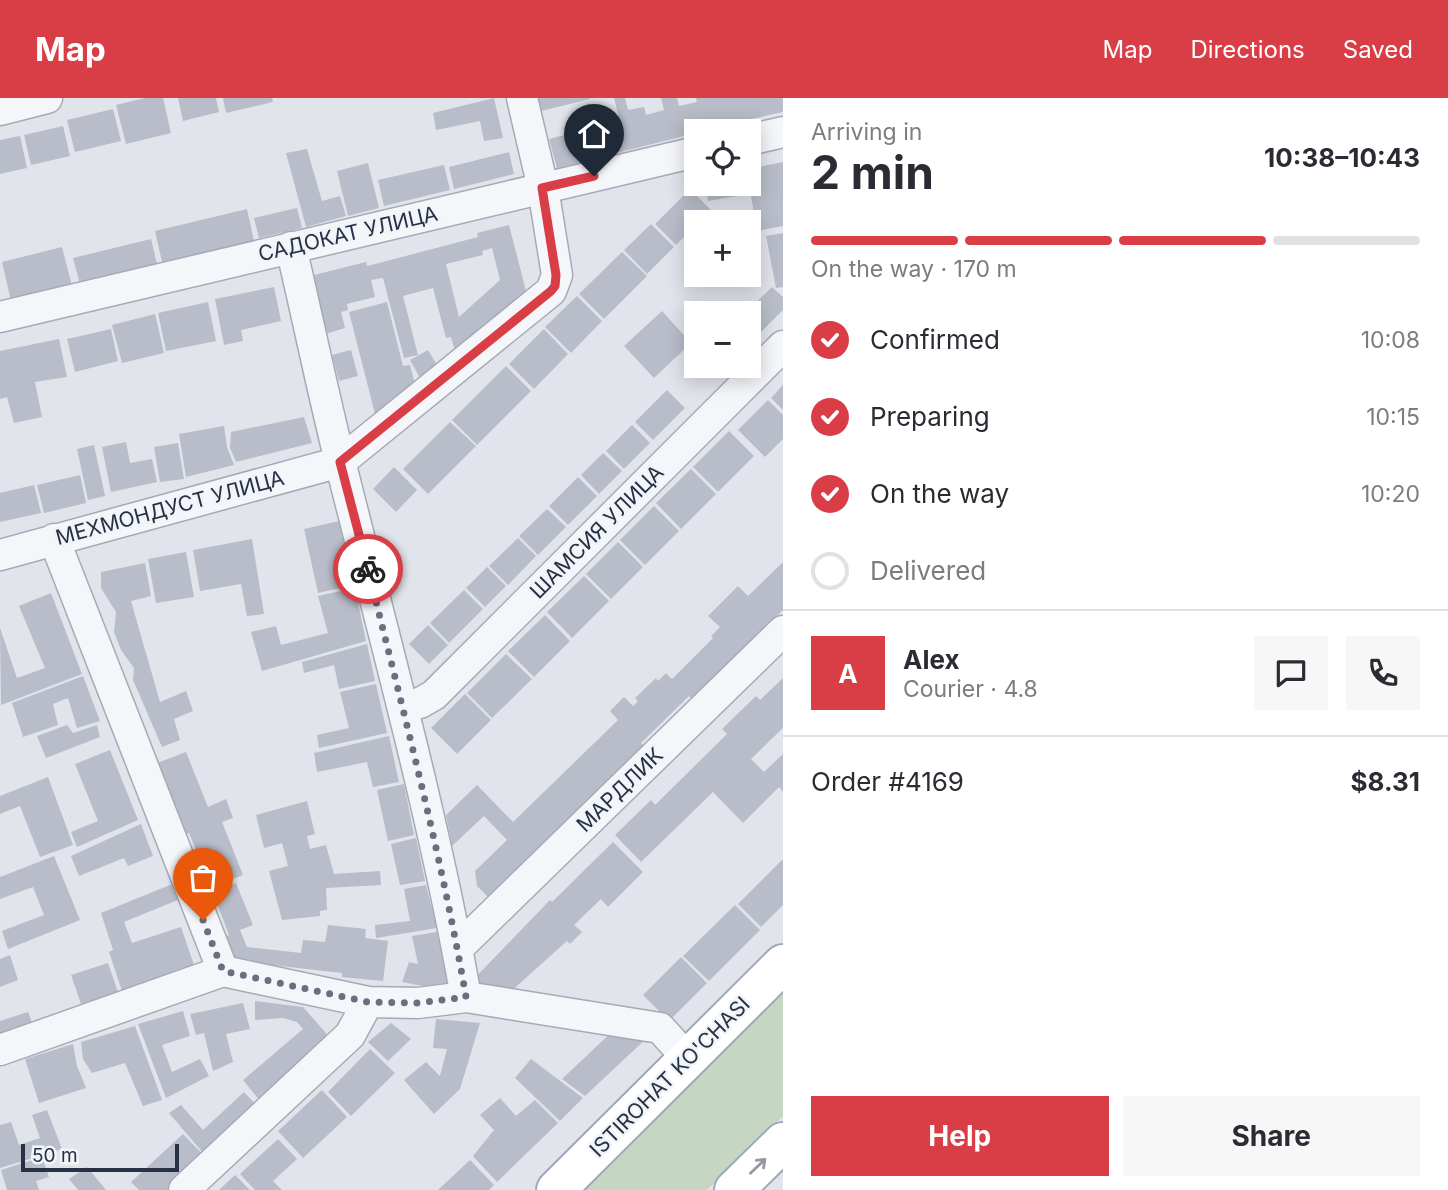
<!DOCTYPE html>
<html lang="en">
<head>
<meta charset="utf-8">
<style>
	body { margin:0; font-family:Inter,sans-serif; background:#f7f7f7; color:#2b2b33; height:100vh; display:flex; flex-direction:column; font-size:26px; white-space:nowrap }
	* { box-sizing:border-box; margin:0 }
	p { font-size:23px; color:#7c7c81 }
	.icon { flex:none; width:38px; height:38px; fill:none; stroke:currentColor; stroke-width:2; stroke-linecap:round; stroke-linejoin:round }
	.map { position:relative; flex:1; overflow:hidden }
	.drawer { display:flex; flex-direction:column; background:#fff; width:665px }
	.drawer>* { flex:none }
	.fabs { position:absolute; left:684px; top:21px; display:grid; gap:14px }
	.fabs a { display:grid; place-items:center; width:77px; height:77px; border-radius:0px; background:#fff; box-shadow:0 4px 18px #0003; font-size:35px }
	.scale { position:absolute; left:21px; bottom:18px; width:158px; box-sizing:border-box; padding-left:7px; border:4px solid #283044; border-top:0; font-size:19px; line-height:24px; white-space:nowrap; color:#283044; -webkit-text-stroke:5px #f1f4f8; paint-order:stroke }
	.pin { position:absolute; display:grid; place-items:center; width:60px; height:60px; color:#fff; margin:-72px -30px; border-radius:50% 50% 50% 0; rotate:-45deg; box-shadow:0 0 7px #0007 }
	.pin .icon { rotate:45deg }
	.courier { position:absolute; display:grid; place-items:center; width:70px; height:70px; margin:-35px; border:5px solid #d93e47; border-radius:50%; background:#fff; color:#222; box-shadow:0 2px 9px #0007 }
	.head em { font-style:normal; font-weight:700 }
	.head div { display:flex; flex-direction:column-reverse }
	.head { display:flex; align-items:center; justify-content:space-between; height:119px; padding:0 28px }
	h1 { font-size:46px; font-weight:700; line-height:52px }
	.bar { display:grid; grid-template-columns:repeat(4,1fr); gap:10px 7px; align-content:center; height:84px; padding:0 28px }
	.bar i { height:9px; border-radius:5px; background:#e1e1e2 }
	.bar .active { background:#d93e47 }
	.bar p { grid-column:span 4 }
	.line { display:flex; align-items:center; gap:18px; padding:0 28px; border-top:2px solid #e1e1e2 }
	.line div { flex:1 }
	.round { display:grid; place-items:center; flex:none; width:74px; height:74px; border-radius:0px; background:#f7f7f7 }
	ol { padding:0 28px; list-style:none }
	li { display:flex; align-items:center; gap:21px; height:77px }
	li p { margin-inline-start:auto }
	li .icon { padding:7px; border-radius:50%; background:#d93e47; color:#fff; stroke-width:4 }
	li:last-child { color:#7c7c81 }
	li i { width:38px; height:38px; border:4px solid #e1e1e2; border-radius:50% }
	.primary-button { display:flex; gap:14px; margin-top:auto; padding:14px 28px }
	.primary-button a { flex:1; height:80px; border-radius:0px; background:#d93e47; color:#fff; font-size:28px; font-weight:700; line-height:80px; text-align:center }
	.primary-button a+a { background:#f7f7f7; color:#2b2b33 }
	header { display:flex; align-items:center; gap:42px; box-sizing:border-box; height:98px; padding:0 35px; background:#d93e47; color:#fff }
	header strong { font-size:33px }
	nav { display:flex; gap:38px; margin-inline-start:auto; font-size:24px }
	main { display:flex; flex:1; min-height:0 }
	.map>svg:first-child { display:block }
	.green { fill:#c5d6c2 }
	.building { fill:#b8bdc9; fill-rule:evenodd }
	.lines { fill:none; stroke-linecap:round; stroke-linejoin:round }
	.minor-casing { stroke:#a6aab6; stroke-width:33 }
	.major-casing { stroke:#a0a7b8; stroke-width:42 }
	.minor { stroke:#f5f6f9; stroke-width:30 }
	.major { stroke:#fff; stroke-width:38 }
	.oneway { stroke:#9498a2 }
	.done { stroke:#696f7e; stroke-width:7; stroke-dasharray:0 12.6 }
	.route { stroke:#d93e47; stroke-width:9 }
	.labels { text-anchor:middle; stroke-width:5; stroke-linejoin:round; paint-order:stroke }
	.street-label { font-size:21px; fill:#283044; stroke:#f1f4f8 }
</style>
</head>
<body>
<header>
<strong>Map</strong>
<nav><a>Map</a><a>Directions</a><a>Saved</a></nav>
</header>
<main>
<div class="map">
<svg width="783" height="1092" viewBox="0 0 783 1092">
	<rect width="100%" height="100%" fill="#e1e4eb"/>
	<path class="green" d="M783,886V1018L707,1092H575Z"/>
	<path class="building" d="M145,0H163L171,35L126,46L116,7Z
		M178,0H216L219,14L183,23Z
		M223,0H272L273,4L226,15Z
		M494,0L503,40L484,43L480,23L436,32L433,15Z
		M538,0H590V1L541,13Z
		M614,0H625L628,12L644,9L646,17L664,12L661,0H677L679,8L697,4L696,0H783V14L696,33V35L557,70L549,41L620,23Z
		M113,11L121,43L75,54L67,22Z
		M63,28L70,58L31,67L24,37Z
		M20,38L27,70L0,76V42Z
		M307,51L322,103L340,98L346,118L306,129L286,55Z
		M509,54L514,76L454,91L449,69Z
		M783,64V128L757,133L749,87V71Z
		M368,65L379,110L348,118L337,73Z
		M444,67L450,92L384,108L378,82Z
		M705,86H741L743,97L708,103Z
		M690,91L712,113L700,124H696V127L676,147L655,126Z
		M297,110L302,130L259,140L254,120Z
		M247,111L254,143L162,164L155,133Z
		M651,126L674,149L647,176L624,152Z
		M509,127L526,193L456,257L451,239L446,240L433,190L403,198L418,257L404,260L383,180L371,182L375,199L347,206L348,212L341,214L345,230L325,236L310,178L366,164L367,168L379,165L478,139L477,135ZM492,150L500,182L459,219L446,166L483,157L482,153Z
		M783,135V189L776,190L766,138Z
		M151,141L157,166L80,186L73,160Z
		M62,149L72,188L11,203L2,164Z
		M622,154L647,178L604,221L579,196Z
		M274,189L281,223L241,232L243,243L224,247L215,201Z
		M772,189L783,199V212L759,236L749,227V215H745Z
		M577,198L602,223L571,255L545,229Z
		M208,204L216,243L166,253L158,215Z
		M387,204L403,268L410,267L417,294L395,299L398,310L375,316L349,214Z
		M662,213L691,245L654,280L624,248Z
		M155,216L164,255L122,265L112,227Z
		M111,231L118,263L75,274L67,241Z
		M544,231L568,256L534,291L509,266Z
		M59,241L67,279L35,284L42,319L14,325L7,299L0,301V253Z
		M351,252L358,278L339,283L332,257Z
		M428,252L441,274L424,287L410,262Z
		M506,268L531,293L477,347L452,322Z
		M783,287V312L771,300Z
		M667,292L685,310L653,342L635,324Z
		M768,302L783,317V341L765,359L738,332Z
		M304,319L312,345L236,364L230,350L231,334Z
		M450,324L476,348L428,396L403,371Z
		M632,327L650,345L624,371L606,353Z
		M224,328L227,349L234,367L186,379L179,336Z
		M729,333L754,358L718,394L693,369Z
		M126,344L130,365L152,361L157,384L111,394L102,349Z
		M178,345L184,381L160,384L154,349Z
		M94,347L105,398L88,402L77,351Z
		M603,355L622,373L599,396L581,377Z
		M394,369L417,392L396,414L373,391Z
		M691,371L716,396L681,431L656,405Z
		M80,377L86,405L44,415L37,387Z
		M578,379L597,398L568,427L549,408Z
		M34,387L41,415L0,424V395Z
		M654,408L679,433L645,467L620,442Z
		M547,411L566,429L538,457L519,438Z
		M339,423L353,487L318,495L304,431Z
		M518,440L536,458L508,487L489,468Z
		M252,441L264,516L247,518L241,486L200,493L193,452Z
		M618,444L643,469L611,501L586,476Z
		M186,454L194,499L156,505L148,461Z
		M783,464V512L691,601L689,598L641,645L644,648L490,801L477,788L475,773L507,742L484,718L452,748L446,717L477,687L513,724L618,622L610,613L624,599L633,608L638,603L635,600L656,580L658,583L666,575L672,581L713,540L711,538L720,529L708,518L738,488L748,498Z
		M145,465L151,498L131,503L160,604L186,593L193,613L174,621L180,642L162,649L133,582L134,570L121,552L114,534L116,514L101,490V474Z
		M487,469L506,488L485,509L466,490Z
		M584,478L609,503L572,540L547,514Z
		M355,490L366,543L262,573L251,534L276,528L281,547L328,535L318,498Z
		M464,492L483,511L449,545L430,525Z
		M51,495L82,576L1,607L0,530L17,580L45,570L19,508Z
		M545,517L570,543L534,579L508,553Z
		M428,527L448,547L429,566L409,546Z
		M367,546L375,583L339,591L334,567L304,575L302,564Z
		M506,556L532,581L492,620L467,595Z
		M83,578L100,623L77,630L68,600L53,606L58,627L23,639L12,605Z
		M783,580V630L751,661L764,674L783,656V694L779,689L743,725L713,694L641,764L615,737L651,702L655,707L727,636L722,631L756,598L760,602Z
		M376,586L387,635L319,650L317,637L349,630L340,594Z
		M465,596L491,622L457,656L431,630Z
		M67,627L73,635L97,627L100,639L46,660L37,638Z
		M389,638L399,684L373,689L367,664L317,674L314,655Z
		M110,652L138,722L77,749L71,734L98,723L75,666Z
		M186,654L208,709L226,701L233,720L222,724L243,777L211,789L189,735L185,736L157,665Z
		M48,679L73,747L40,759L20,708L0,716V698Z
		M404,686L414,737L388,743L377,692Z
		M307,703L315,736L307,738L310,751L326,747L334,776L380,773L381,787L326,790L327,812L320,813V818L282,822L269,773L288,768L282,745L264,750L256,717Z
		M141,726L153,758L128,768L124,760L79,778L71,758Z
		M416,740L425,783L400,787L391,746Z
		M613,744L643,774L608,809L601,801L574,827L582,834L570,846L567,843L509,895L467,888L550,802L552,804Z
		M54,758L80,822L8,851L2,833L44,817L33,789L0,801V779Z
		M783,761V807L761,829L738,806Z
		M180,783L185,799L124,824L132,845L181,829L194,867L123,896L109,854L113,852L101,815Z
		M236,785L253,827L240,832L247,849L301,855L303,842L325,844L328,827L366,831L365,840L388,843L383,883L342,879V875L236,863L226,838L229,837L213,795Z
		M426,787L437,830L376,840L375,827L410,823L404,791Z
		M735,807L760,832L709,883L683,858Z
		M442,833L454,891L433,890L402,884L409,864L418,866L412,838Z
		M10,857L18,882L0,889V861Z
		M681,859L707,885L669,923L643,897Z
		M108,865L118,894L81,906L71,877Z
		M255,903L303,909L332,942L264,1008L243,982L303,931L297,924L283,920L255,922Z
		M243,905L250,931L226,936L233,964L213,973L204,935L196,937L190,916Z
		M183,913L190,938L162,947L172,974L200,961L209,978L166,1000L138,926Z
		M28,914L36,935L0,948V923Z
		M436,921L480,925L460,991L434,1016L404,982L426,964L440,978L447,951L433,950Z
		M391,925L411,941L388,963L368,944Z
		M135,928L162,1002L143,1008L125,965L92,975L83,961L81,944Z
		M616,930L649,938L585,998L562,981Z
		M73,946L77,968L86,990L39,1005L25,961Z
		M370,951L395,975L351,1018L328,994Z
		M531,961L583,1000L560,1023L515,980Z
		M322,992L347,1019L303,1060L278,1033Z
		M244,994L260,1011L209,1062L169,1015L181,1007L203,1032Z
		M500,1000L516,1018L535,1002L558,1025L497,1084L473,1058L494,1032L480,1017Z
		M47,1012L62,1051L0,1070V1027L11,1024L19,1047L40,1040L32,1017Z
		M183,1036L209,1063L179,1092H139L131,1084Z
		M278,1041L297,1061L273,1083L282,1092H255L240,1076Z
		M42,1059L49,1079L36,1083L39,1092H7L1,1072Z
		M470,1062L494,1087L489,1092H438Z
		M87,1069L106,1092H78L69,1081Z
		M235,1077L250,1092H219Z"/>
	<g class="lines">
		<g class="minor-casing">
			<path id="minor" d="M0,12L47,0
				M749,42L783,34
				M291,149C308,222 323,295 341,367C385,543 434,719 466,899
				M0,219L696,54
				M54,441L223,873
				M0,457L340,364L551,193L557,177L543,90L522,0
				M403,608L420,605L434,597L783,248
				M457,851L783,533
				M0,952L223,873L368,904L418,905L466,899L660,930L688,961
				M184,1092L350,937L368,904"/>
		</g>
		<g class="major-casing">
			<path id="major" d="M556,1092L783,866
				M734,1092L783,1044"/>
		</g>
		<use href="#minor" class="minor"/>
		<use href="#major" class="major"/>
	</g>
	<defs><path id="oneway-shaft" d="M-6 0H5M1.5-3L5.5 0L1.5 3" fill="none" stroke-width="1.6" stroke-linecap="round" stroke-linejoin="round" transform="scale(1.75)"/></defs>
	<use class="oneway" href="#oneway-shaft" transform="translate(758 1068) rotate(-44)"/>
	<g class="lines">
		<path class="done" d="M203,822L223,873L368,904L418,905L466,899C441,755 403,613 368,471"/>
		<path class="route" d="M368,471L340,364L551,193L555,188L556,177L542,90L594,78"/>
	</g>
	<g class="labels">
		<g class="street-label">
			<text transform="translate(348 136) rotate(-13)" y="7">САДОКАТ УЛИЦА</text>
			<text transform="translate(170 410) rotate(-15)" y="7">МЕХМОНДУСТ УЛИЦА</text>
			<text transform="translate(597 434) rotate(-45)" y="7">ШАМСИЯ УЛИЦА</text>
			<text transform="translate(620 692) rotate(-44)" y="7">МАРДЛИК</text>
			<text transform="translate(670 979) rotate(-45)" y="7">ISTIROHAT KO'CHASI</text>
		</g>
	</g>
</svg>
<div class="fabs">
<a><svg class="icon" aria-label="locate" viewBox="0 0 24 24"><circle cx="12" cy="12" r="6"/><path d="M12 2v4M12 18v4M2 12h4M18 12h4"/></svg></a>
<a>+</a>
<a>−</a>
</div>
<div class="scale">50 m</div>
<div class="pin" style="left:203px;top:822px;background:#ea580c"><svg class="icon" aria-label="bag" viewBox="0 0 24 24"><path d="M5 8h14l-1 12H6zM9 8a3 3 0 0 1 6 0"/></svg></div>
<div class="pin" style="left:594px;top:78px;background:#1f2937"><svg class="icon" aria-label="home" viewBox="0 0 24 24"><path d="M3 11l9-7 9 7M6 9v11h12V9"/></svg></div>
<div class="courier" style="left:368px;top:471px"><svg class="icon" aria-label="bike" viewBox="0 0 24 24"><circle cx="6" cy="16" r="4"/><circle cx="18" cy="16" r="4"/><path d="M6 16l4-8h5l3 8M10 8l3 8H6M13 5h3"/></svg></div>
</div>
<section class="drawer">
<div class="head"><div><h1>2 min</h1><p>Arriving in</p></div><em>10:38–10:43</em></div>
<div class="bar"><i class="active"></i><i class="active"></i><i class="active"></i><i></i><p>On the way · 170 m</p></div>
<ol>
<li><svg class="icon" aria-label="check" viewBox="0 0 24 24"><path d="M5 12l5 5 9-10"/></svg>Confirmed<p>10:08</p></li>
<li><svg class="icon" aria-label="check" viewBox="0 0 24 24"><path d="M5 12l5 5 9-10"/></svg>Preparing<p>10:15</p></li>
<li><svg class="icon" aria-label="check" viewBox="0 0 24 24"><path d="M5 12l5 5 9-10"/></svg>On the way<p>10:20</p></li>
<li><i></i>Delivered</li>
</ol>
<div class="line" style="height:126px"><b class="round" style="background:#d93e47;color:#fff">A</b><div><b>Alex</b><p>Courier · 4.8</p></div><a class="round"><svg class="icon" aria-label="chat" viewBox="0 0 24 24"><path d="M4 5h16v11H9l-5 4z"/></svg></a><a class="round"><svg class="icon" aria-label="phone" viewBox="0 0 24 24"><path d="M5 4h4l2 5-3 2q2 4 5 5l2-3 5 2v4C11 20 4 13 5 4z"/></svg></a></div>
<div class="line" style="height:91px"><div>Order #4169</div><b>$8.31</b></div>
<div class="primary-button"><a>Help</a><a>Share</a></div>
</section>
</main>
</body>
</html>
